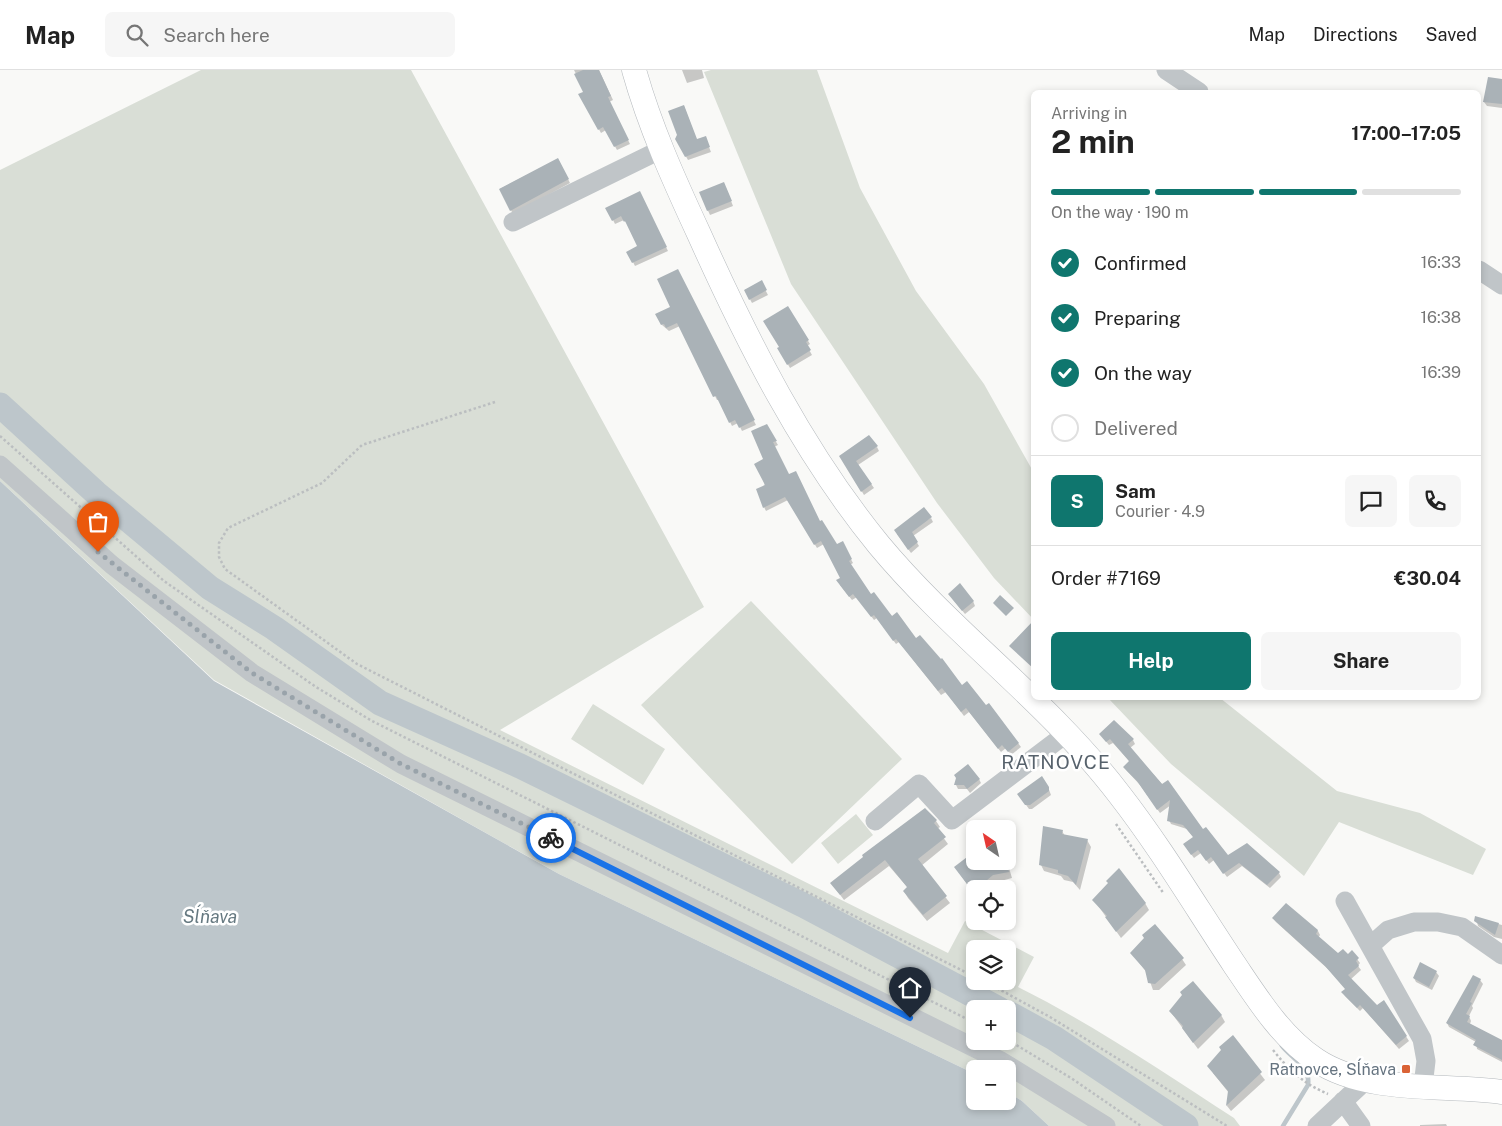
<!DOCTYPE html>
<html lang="en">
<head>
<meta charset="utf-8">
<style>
	body { margin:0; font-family:"Public Sans",sans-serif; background:#f6f6f6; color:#222; height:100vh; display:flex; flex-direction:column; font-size:19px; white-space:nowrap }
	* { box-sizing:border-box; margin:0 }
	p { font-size:16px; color:#767676 }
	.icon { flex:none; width:28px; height:28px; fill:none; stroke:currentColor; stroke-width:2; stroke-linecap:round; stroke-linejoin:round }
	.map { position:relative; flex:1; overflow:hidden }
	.sheet { position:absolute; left:1031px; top:20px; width:450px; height:610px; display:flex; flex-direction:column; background:#fff; border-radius:8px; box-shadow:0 2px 8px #0003 }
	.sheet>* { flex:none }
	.needle { width:32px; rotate:326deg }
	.tools { position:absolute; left:966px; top:750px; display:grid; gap:10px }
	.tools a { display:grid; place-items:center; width:50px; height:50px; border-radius:8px; background:#fff; box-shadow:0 2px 8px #0003; font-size:25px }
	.pin { position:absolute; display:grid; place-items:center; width:42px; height:42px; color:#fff; margin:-51px -21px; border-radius:50% 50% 50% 0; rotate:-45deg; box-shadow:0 0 5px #0007 }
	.pin .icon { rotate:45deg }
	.courier { position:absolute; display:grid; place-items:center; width:50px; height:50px; margin:-25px; border:4px solid #1a73e8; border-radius:50%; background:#fff; color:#222; box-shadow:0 1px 6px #0007 }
	.summary em { font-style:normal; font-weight:700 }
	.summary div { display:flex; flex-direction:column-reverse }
	.summary { display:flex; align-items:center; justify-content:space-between; height:85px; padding:0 20px }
	h1 { font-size:32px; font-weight:700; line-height:38px }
	.bar { display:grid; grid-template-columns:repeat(4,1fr); gap:8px 5px; align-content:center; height:60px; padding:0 20px }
	.bar i { height:6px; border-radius:4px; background:#e0e0e0 }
	.bar .selected { background:#0f766e }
	.bar p { grid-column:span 4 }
	.line { display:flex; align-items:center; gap:12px; padding:0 20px; border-top:1px solid #e0e0e0 }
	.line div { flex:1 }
	.round { display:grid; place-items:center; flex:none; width:52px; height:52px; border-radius:8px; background:#f6f6f6 }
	ol { padding:0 20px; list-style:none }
	li { display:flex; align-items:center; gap:15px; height:55px }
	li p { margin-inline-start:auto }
	li .icon { padding:5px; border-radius:50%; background:#0f766e; color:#fff; stroke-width:4 }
	li:last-child { color:#767676 }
	li i { width:28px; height:28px; border:2px solid #e0e0e0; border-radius:50% }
	.button { display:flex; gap:10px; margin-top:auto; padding:10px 20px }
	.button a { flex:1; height:58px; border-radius:8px; background:#0f766e; color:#fff; font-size:20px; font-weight:700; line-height:58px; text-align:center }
	.button a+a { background:#f6f6f6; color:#222 }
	header { display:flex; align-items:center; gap:30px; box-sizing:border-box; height:70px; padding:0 25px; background:#fff; border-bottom:1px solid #e0e0e0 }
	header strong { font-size:24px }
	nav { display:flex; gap:28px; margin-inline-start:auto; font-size:18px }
	.search { width:350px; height:45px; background:#f6f6f6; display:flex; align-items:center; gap:12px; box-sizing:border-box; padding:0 18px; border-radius:8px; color:#767676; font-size:19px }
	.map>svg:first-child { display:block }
	.green { fill:#d9ded6; fill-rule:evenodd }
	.water { fill:#bdc6cb }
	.shadow { fill:#0003 }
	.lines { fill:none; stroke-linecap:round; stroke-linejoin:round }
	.stream { stroke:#bdc6cb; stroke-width:4.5 }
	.river { stroke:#bdc6cb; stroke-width:25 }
	.building { fill:#aab2b7 }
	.major-casing { stroke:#b4b9bd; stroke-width:25 }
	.path { stroke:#bbbec0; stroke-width:2.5; stroke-dasharray:2.5 2.5; stroke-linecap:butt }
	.minor { stroke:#c0c5c8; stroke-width:19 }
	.major { stroke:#fff; stroke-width:24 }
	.done { stroke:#99a3aa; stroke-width:5; stroke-dasharray:0 9 }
	.route { stroke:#1a73e8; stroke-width:6 }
	.poi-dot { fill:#da6336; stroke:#fff; stroke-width:2 }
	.labels { text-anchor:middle; stroke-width:5; stroke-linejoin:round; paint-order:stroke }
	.poi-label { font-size:16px; fill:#667480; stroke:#fff; text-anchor:end }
	.water-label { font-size:18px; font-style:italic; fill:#667981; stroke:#fff }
	.quarter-label { font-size:19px; letter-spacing:1px; fill:#57626c; stroke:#fff }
</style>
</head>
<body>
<header>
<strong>Map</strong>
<div class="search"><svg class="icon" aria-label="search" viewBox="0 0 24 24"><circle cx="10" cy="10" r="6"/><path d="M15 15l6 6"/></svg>Search here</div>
<nav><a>Map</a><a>Directions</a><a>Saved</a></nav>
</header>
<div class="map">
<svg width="1502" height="1056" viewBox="0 0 1502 1056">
	<rect width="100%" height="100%" fill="#f9f9f7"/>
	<path class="green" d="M201,0H411L704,537L500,660L948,883L965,851L1034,887L1018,917C1094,955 1163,1002 1234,1048L1240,1056H1049L1022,1031L1008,1022V999H975V1004L559,804L214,610L0,411V100ZM975,879H1008V911H975ZM975,939H1008V971H975Z
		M711,0H817L860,118L916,221L984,314L1034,403V550L994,508L937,433L791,214L704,2Z
		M751,531L902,689L792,794L641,635Z
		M1108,628H1220L1337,721L1420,743L1486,779L1473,805L1339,752L1304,806L1171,694Z
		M593,634L665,679L643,715L571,669Z
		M856,744L873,765L838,794L821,773Z"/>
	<path class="water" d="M0,411L214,611L559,804L975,1004V1031H1008V1022L1022,1031L1049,1056H0Z"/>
	<path class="shadow" d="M574,0H599L613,30L609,32L630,74L617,80L606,60L601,63L580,25L585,22Z
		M682,0H702L704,8L687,13Z
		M1502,10V38L1487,36L1484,32Z
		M684,36L697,71L707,72L711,82L688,90L676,69Z
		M558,89L570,113L513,144L500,119Z
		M726,118L733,136L710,145L700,123Z
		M641,127L668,181L635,196L628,182L639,177L628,154L624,150L615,154L607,138Z
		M678,201L756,355L742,361L738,353L732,356L719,330H717L680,256L669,261L662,255L672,238Z
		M761,212L768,225L752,233L745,220Z
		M787,237L810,274L807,276L812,285L790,298L779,279L781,277Z
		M766,355L778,375L774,377L789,406L836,476L842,473L853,493L850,495L871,525L1018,673L1021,677L1011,685L1006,678L1001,682L969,642L964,646L946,622L941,625L899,572L896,574L877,548L874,550L857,527L852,530L840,515L842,508L824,474L817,478L788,430L766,441L764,437Z
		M877,377L879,381L858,395L874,418L864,425L841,386Z
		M931,448L933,452L913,466L919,476L911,483L897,464Z
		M952,528L973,531L975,536L965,544Z
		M1103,668L1133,670L1135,674L1130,678L1227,787L1279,803L1281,807L1270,818L1242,796L1227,807L1214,790L1209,794L1201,783L1194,788L1187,779L1194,768L1187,759L1171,754L1169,750L1171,735L1160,743L1140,715L1127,701L1124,697L1130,692L1113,673L1109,675Z
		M958,708L979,709L981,713L970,723L967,719H958L956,715Z
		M1048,717L1051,725L1032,739H1029L1021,728Z
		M925,739L936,751L940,757L937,759L948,774L921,796L950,833L927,851L908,828L904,821L908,818L889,796L844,830L832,814Z
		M1062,761L1065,766L1087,770L1091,777L1080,820L1073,812L1064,810L1061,806L1044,801L1041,795Z
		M975,783V791H1007L1012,808L997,812L988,819H975V825L955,797Z
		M1094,830L1145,833L1149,840L1121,868Z
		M1286,835L1318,861L1320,865L1318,868L1338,885L1348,886L1352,882L1360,893L1358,896L1361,900L1350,910L1377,937L1384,932L1409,971L1399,979L1363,938L1360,941L1345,926L1343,922L1346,919L1329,900L1276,852L1273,848Z
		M1476,848L1502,855V869L1494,867L1478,856Z
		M1132,883L1182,889L1186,895L1159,920H1153L1147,903Z
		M1436,902L1439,906L1432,920L1416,912L1414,908Z
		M1480,910L1483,914L1472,936L1473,938L1469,946L1471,951L1470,954L1502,971V992L1477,979L1476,972L1449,957L1447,953Z
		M1170,941L1221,945L1225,952L1198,979Z
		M1232,967L1265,1010L1231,1041L1227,1036L1229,1023L1213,1003Z
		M1446,1054L1447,1056H1420V1055Z"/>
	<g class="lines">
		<path class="stream" d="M1282,976C1292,989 1311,997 1308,1015L1283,1056"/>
		<path class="river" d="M0,335L96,423L210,518L274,558L380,633L520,696L803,835L999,939
			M1008,943L1054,968L1186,1056"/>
	</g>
	<path class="building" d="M583,0H599L611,26L608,27L629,70L614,77L603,57L598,60L578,24L583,22L574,4Z
		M1488,7L1502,9V34L1483,32Z
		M684,35L697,69L706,66L710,77L685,87L675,69L677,65L668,41Z
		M558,88L569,109L510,141L499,119Z
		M724,112L732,131L707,141L699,122Z
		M640,121L667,177L632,193L626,182L637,176L625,151L624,152L621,146L612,151L605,138Z
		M678,199L755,350L739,358L735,350L729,353L716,326L713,327L677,253L666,258L664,254L661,255L655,244L670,237L657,209Z
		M762,210L767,220L749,230L744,220Z
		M788,236L809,270L806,272L811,280L787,295L777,278L779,277L763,251Z
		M767,354L777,371L773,372L789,404L796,401L820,451L822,450L837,474L843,471L852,489L849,491L871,524L874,522L892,546L897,542L916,568L920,565L941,589L942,588L962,615L967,611L986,635L989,633L1019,673L1008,682L1002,675L998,679L966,638L961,642L942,618L938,621L896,569L893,571L874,545L871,547L853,524L849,527L836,510L840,508L821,471L814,475L785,427L763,438L756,419L765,415L754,394L763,389L751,361Z
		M869,365L878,376L856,391L872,414L861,422L839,386Z
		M924,437L932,447L912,462L918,472L908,480L894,460Z
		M960,513L974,531L962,541L948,524Z
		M1000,525L1014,538L1006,546L993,533Z
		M1034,550V599L1009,576Z
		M1114,650L1134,669L1128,674L1162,714L1168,710L1203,759L1206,757L1228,785L1247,773L1280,802L1267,815L1239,793L1223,804L1211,787L1206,791L1198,780L1191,785L1183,774L1193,767L1183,755L1167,751L1170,730L1157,740L1137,711L1123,697L1129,691L1110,669L1106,672L1099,664Z
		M968,694L980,709L967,719L964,715H954L956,708L954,705Z
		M1042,706L1049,717V721L1030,735H1025L1017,724Z
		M925,738L937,750L934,753L946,767L918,789L947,826L923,845L903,821L907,817L885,790L840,825L830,813L863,787L862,785Z
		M1043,756L1063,760L1062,764L1088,769L1076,815L1068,806L1058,803V800L1039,795Z
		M975,781V791H1006L1009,802L993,805L973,822L954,797Z
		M1119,798L1146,833L1116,862L1105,847L1107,846L1092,830L1108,813L1106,811Z
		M1286,833L1318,860L1316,864L1338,883L1343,879L1348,884L1352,880L1359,888L1356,891L1359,896L1348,905L1377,935L1384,930L1407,966L1396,975L1360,935L1357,938L1341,922L1345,919L1325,896L1272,848Z
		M1475,846L1499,853L1495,865L1474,851Z
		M1155,854L1184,888L1155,914L1148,913L1145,900L1130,883L1144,868L1142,865Z
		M1420,892L1437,901L1429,917L1413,908Z
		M1473,905L1481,909L1470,932L1472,933L1466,944L1470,946L1467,952L1502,970V990L1473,975L1476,970L1446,953Z
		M1193,911L1222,945L1193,973L1182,958L1183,956L1169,941L1182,925L1180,922Z
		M1233,965L1262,1002L1226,1036L1228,1021L1207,996L1221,980L1219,977Z"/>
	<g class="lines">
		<g class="major-casing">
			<path id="major" d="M634,0C650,57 674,110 699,164C748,273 803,382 879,475C953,564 1049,632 1119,724C1161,778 1196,837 1234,894C1257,928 1281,967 1316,990C1367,1024 1443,1014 1502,1022"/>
		</g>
		<path class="path" d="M495,332L362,375L322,413L228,458L219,473V487L225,499L357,594L975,907
			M0,366L164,511L316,617L372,651L975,953
			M1116,754L1164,824
			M984,911L1050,947L1227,1056
			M1008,970L1071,1008L1141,1056
			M1273,980C1289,1000 1304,1014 1328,1024"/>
		<path class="minor" d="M1166,0L1199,22
			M513,152L660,80
			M1479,200L1502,215
			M0,395L112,495L252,603L401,694L1001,991L1106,1056
			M875,751L919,714L952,750L1067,663
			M1345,831L1422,969L1426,991L1423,1016
			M1370,876L1388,860L1414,852H1438L1462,857L1502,885
			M1343,1031L1361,1056
			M1317,1056L1365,1011"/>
		<use href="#major" class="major"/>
	</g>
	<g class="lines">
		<path class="done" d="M98,482L252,603L401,694L551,768"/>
		<path class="route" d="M551,768L910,948"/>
	</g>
	<rect class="poi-dot" x="1401" y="994" width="10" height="10" rx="2.5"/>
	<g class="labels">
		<g class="poi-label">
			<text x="1396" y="1005">Ratnovce, Sĺňava</text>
		</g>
		<g class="water-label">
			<text x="210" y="853">Sĺňava</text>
		</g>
		<g class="quarter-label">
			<text x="1056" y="699">RATNOVCE</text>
		</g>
	</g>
</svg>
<div class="tools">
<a><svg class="needle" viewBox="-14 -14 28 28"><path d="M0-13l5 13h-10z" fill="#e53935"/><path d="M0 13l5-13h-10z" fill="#767676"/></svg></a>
<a><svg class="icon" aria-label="locate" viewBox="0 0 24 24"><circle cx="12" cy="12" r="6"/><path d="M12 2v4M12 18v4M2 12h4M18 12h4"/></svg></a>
<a><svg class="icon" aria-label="layers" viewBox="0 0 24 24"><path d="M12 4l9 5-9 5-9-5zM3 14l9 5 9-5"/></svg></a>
<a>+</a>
<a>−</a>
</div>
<div class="pin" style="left:98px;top:482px;background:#ea580c"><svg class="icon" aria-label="bag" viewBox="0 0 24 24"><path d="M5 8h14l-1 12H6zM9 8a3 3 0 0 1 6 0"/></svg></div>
<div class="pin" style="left:910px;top:948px;background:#1f2937"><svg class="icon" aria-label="home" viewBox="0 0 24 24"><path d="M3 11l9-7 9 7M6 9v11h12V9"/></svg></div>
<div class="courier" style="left:551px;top:768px"><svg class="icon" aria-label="bike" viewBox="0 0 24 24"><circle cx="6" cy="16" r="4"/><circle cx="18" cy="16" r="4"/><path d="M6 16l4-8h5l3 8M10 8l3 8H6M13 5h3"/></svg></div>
<section class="sheet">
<div class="summary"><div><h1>2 min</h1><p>Arriving in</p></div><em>17:00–17:05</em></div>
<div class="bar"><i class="selected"></i><i class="selected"></i><i class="selected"></i><i></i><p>On the way · 190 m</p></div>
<ol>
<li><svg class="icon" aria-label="check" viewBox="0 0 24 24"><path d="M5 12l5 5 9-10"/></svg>Confirmed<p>16:33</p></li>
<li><svg class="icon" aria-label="check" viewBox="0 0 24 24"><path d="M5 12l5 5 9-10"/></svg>Preparing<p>16:38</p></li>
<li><svg class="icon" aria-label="check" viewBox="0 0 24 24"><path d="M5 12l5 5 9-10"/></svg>On the way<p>16:39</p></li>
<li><i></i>Delivered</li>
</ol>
<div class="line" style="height:90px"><b class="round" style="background:#0f766e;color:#fff">S</b><div><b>Sam</b><p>Courier · 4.9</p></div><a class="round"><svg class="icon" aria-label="chat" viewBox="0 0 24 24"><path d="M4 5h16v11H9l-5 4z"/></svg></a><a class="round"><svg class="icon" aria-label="phone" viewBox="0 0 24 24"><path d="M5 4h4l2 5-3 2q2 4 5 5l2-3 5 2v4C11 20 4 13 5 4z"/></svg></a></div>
<div class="line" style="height:65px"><div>Order #7169</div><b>€30.04</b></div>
<div class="button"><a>Help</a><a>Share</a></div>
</section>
</div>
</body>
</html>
